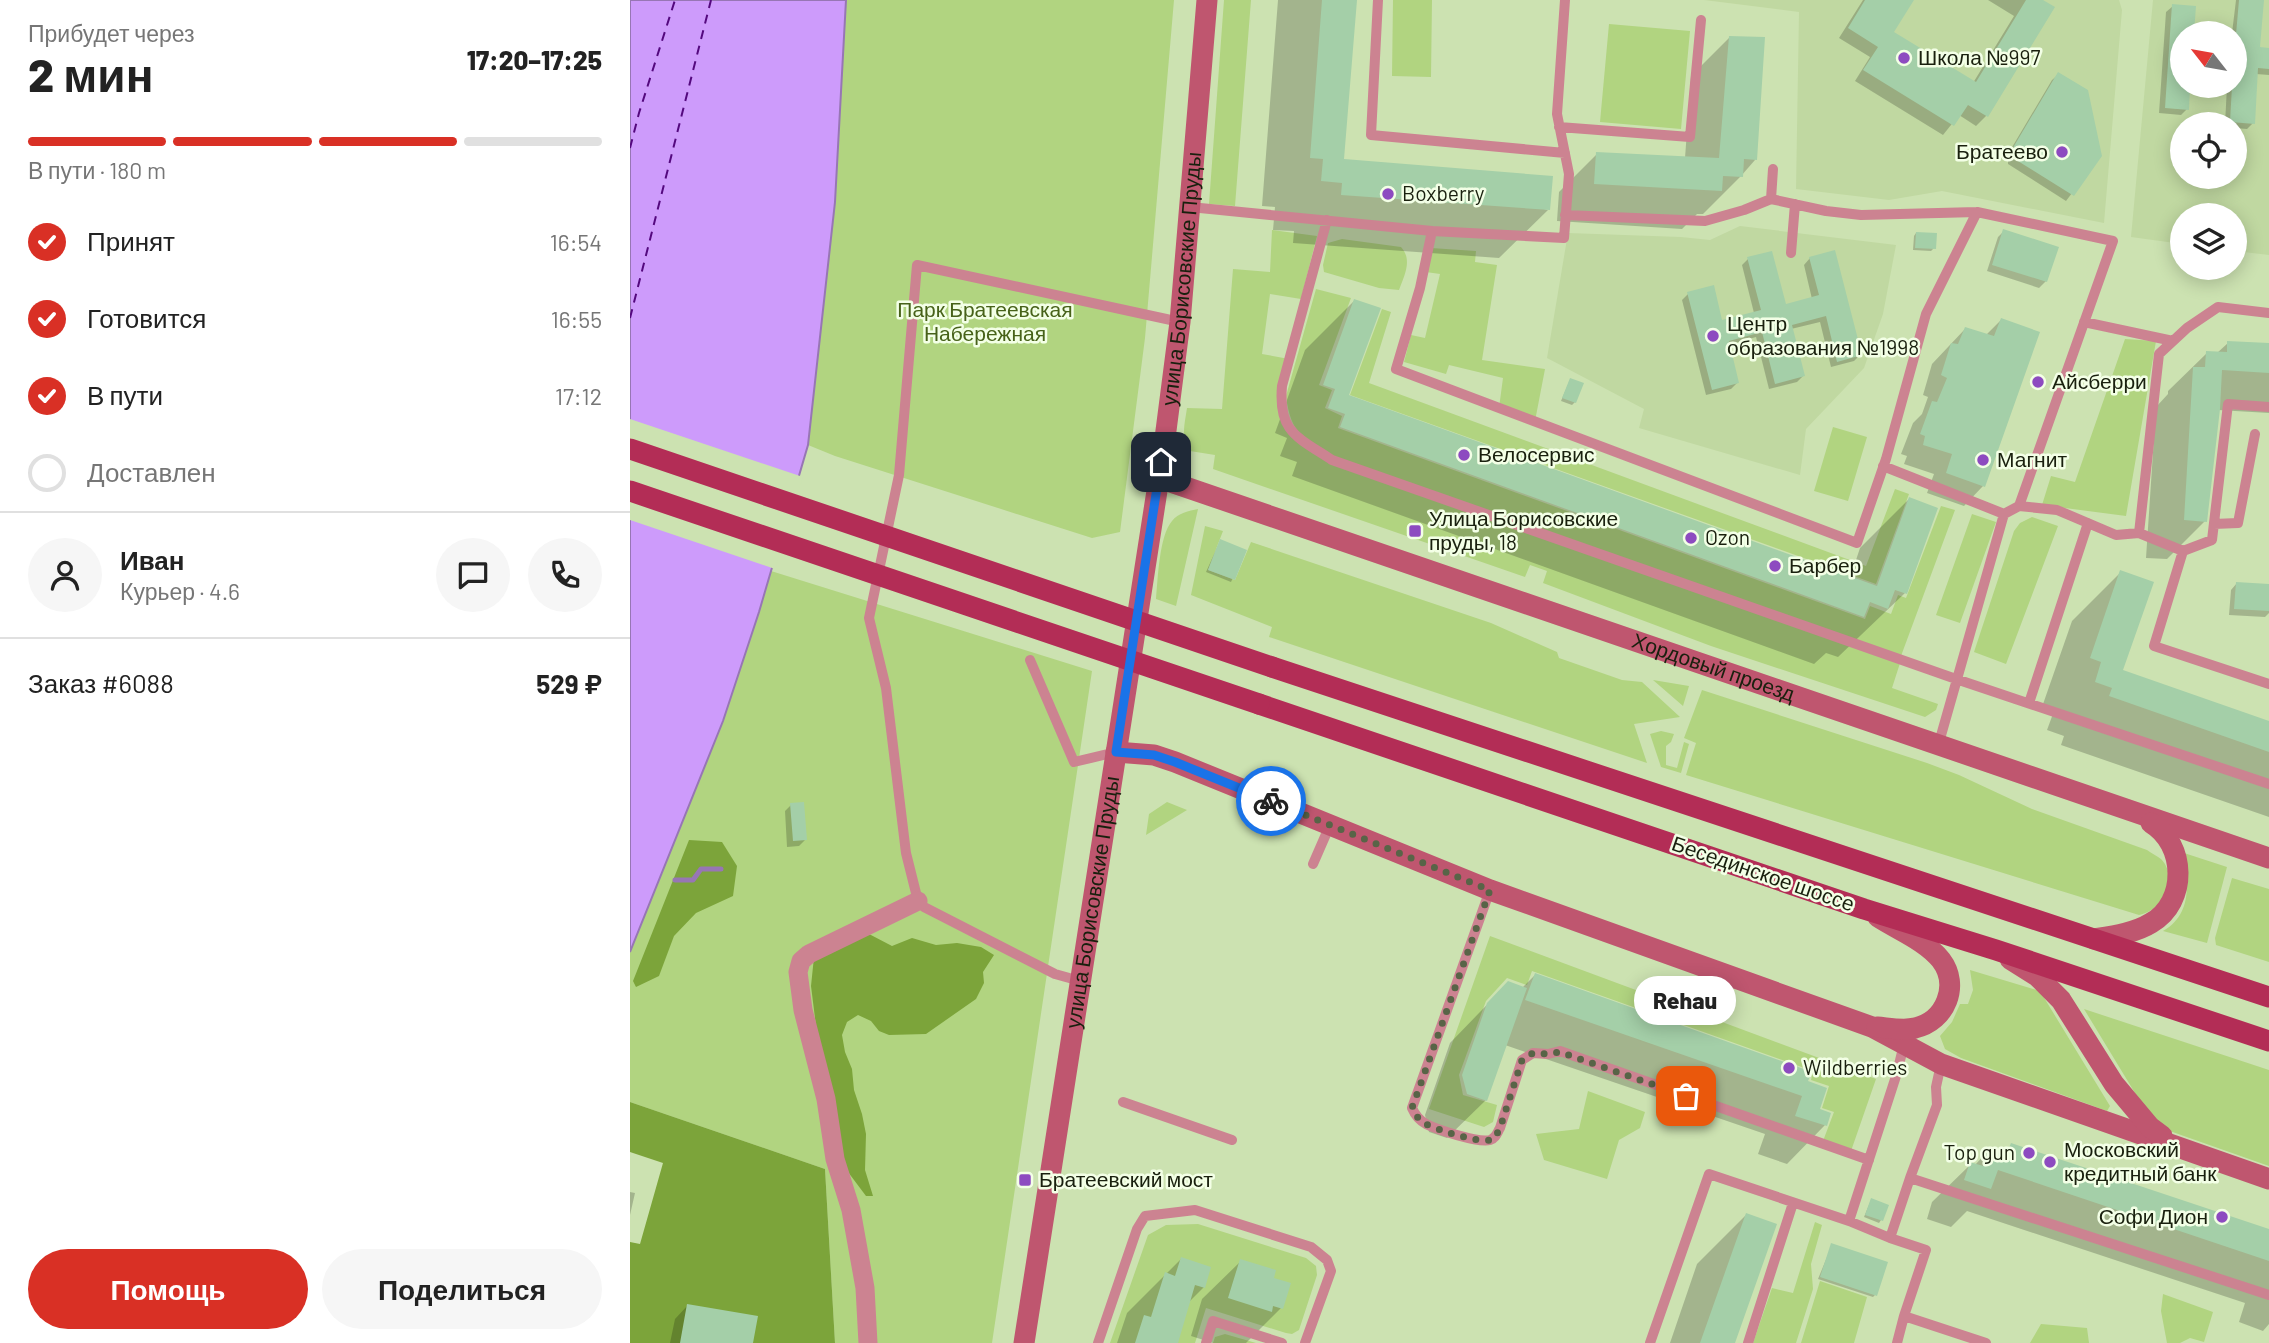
<!DOCTYPE html>
<html lang="ru">
<head>
<meta charset="utf-8">
<style>
	body { margin:0; font-family:Barlow,sans-serif; background:#f6f6f6; color:#222; height:100vh; display:flex; flex-direction:column; font-size:26px; white-space:nowrap }
	* { box-sizing:border-box; margin:0 }
	p { font-size:23px; color:#767676 }
	.icon { flex:none; width:38px; height:38px; fill:none; stroke:currentColor; stroke-width:2; stroke-linecap:round; stroke-linejoin:round }
	.map { position:relative; flex:1; overflow:hidden }
	.details { display:flex; flex-direction:column; background:#fff; width:630px }
	.details>* { flex:none }
	.needle { width:46px; rotate:301deg }
	.fabs { position:absolute; left:1540px; top:21px; display:grid; gap:14px }
	.fabs a { display:grid; place-items:center; width:77px; height:77px; border-radius:50%; background:#fff; box-shadow:0 4px 18px #0003; font-size:35px }
	.pin { position:absolute; display:grid; place-items:center; width:60px; height:60px; color:#fff; margin:-30px; border-radius:14px; box-shadow:0 4px 10px #0006 }
	.courier { position:absolute; display:grid; place-items:center; width:70px; height:70px; margin:-35px; border:5px solid #1a73e8; border-radius:50%; background:#fff; color:#222; box-shadow:0 2px 9px #0007 }
	.bubble { position:absolute; height:49px; border-radius:24px; background:#fff; box-shadow:0 4px 18px #0003; font-size:23px; font-weight:800; line-height:49px; text-align:center }
	.summary em { font-style:normal; font-weight:800 }
	.summary div { display:flex; flex-direction:column-reverse }
	.summary { display:flex; align-items:center; justify-content:space-between; height:119px; padding:0 28px }
	h1 { font-size:46px; font-weight:800; line-height:52px }
	.bar { display:grid; grid-template-columns:repeat(4,1fr); gap:10px 7px; align-content:center; height:84px; padding:0 28px }
	.bar i { height:9px; border-radius:5px; background:#e0e0e0 }
	.bar .current { background:#d93025 }
	.bar p { grid-column:span 4 }
	.line { display:flex; align-items:center; gap:18px; padding:0 28px; border-top:2px solid #e0e0e0 }
	.line div { flex:1 }
	.round { display:grid; place-items:center; flex:none; width:74px; height:74px; border-radius:37px; background:#f6f6f6 }
	ol { padding:0 28px; list-style:none }
	li { display:flex; align-items:center; gap:21px; height:77px }
	li p { margin-inline-start:auto }
	li .icon { padding:7px; border-radius:50%; background:#d93025; color:#fff; stroke-width:4 }
	li:last-child { color:#767676 }
	li i { width:38px; height:38px; border:4px solid #e0e0e0; border-radius:50% }
	.primary-button { display:flex; gap:14px; margin-top:auto; padding:14px 28px }
	.primary-button a { flex:1; height:80px; border-radius:42px; background:#d93025; color:#fff; font-size:28px; font-weight:800; line-height:80px; text-align:center }
	.primary-button a+a { background:#f6f6f6; color:#222 }
	main { display:flex; flex:1; min-height:0 }
	.map>svg:first-child { display:block }
	.built { fill:#c0d8a1; fill-rule:evenodd }
	.green { fill:#b1d480 }
	.forest { fill:#7ca43a }
	.water { fill:#cd9bfb; stroke:#9776b4; stroke-width:2 }
	.pier { fill:#cce2b1 }
	.shadow { fill:#0003 }
	.lines { fill:none; stroke-linecap:round; stroke-linejoin:round }
	.stream { stroke:#9776b4; stroke-width:5 }
	.ferry { stroke:#54097e; stroke-width:2; stroke-dasharray:9 7; stroke-linecap:butt }
	.building { fill:#a4cfa8 }
	.lane { stroke:#cc8391; stroke-width:10 }
	.street { stroke:#cc8391; stroke-width:19 }
	.secondary { stroke:#bf566f; stroke-width:21 }
	.primary { stroke:#b32d56; stroke-width:21 }
	.primary-bridge { stroke:#b32d56; stroke-width:21 }
	.done { stroke:#586447; stroke-width:7; stroke-dasharray:0 12.6 }
	.route { stroke:#1a73e8; stroke-width:9 }
	.poi-dot { fill:#8d4bc0; stroke:#f3ffe6; stroke-width:2.5 }
	.labels { text-anchor:middle; stroke-width:5; stroke-linejoin:round; paint-order:stroke }
	.poi-label { font-size:21px; fill:#19200e; stroke:#f3ffe6; text-anchor:start }
	.street-label { font-size:21px; fill:#19200e; stroke:#f3ffe6 }
	.park-label { font-size:21px; fill:#476219; stroke:#f3ffe6 }
</style>
</head>
<body>
<main>
<section class="details">
<div class="summary"><div><h1>2 мин</h1><p>Прибудет через</p></div><em>17:20–17:25</em></div>
<div class="bar"><i class="current"></i><i class="current"></i><i class="current"></i><i></i><p>В пути · 180 m</p></div>
<ol>
<li><svg class="icon" aria-label="check" viewBox="0 0 24 24"><path d="M5 12l5 5 9-10"/></svg>Принят<p>16:54</p></li>
<li><svg class="icon" aria-label="check" viewBox="0 0 24 24"><path d="M5 12l5 5 9-10"/></svg>Готовится<p>16:55</p></li>
<li><svg class="icon" aria-label="check" viewBox="0 0 24 24"><path d="M5 12l5 5 9-10"/></svg>В пути<p>17:12</p></li>
<li><i></i>Доставлен</li>
</ol>
<div class="line" style="height:126px"><a class="round"><svg class="icon" aria-label="person" viewBox="0 0 24 24"><circle cx="12" cy="8" r="4"/><path d="M4 21q1-7 8-7t8 7"/></svg></a><div><b>Иван</b><p>Курьер · 4.6</p></div><a class="round"><svg class="icon" aria-label="chat" viewBox="0 0 24 24"><path d="M4 5h16v11H9l-5 4z"/></svg></a><a class="round"><svg class="icon" aria-label="phone" viewBox="0 0 24 24"><path d="M5 4h4l2 5-3 2q2 4 5 5l2-3 5 2v4C11 20 4 13 5 4z"/></svg></a></div>
<div class="line" style="height:91px"><div>Заказ #6088</div><b>529 ₽</b></div>
<div class="primary-button"><a>Помощь</a><a>Поделиться</a></div>
</section>
<div class="map">
<svg width="1639" height="1343" viewBox="0 0 1639 1343">
	<rect width="100%" height="100%" fill="#cce2b1"/>
	<path class="built" d="M1074,0H1489L1492,10L1474,223L1312,191L1259,200L1166,189L1169,12Z
		M1523,0H1639V255L1605,251V215H1552V244L1501,237ZM1552,33H1605V86H1552ZM1552,124H1605V177H1552Z
		M1110,226L1266,245L1253,314L1234,368L1176,429L1170,475L1009,428L1014,409L917,358L938,233L1051,237L1080,240Z"/>
	<path class="green" d="M216,0H544L515,338L490,532L462,538L205,456L178,445L205,202Z
		M594,0H621L605,206L579,204Z
		M763,0H802L801,77L762,76Z
		M979,24L1060,31L1051,129L970,122Z
		M642,230L687,236L671,299L640,294L632,354L659,359L652,386L660,433L702,460L1271,660L1262,688L1308,704L1306,710L1295,717L1081,646L913,583L917,571L900,565L895,577L583,469L585,455L560,451C550,438 555,423 557,408L592,409L603,269L640,272Z
		M712,239L771,247C783,260 774,276 769,290L749,288L694,272L693,265L698,243Z
		M801,248L846,251L845,262L867,265L852,360L915,369L905,421L869,408L873,378L819,365L816,374L774,362L781,335L795,338L810,274L796,272Z
		M686,289L721,298L689,385L702,390L695,408L712,416L708,428L1235,619L1240,606L1261,614L1268,595L1276,598L1311,506L1325,510L1271,656L703,458C673,437 661,435 656,396Z
		M752,309L761,312L739,383L1236,566L1265,489L1279,494L1246,584L720,395Z
		M1495,339L1526,341L1496,516L1412,505L1421,476L1445,482Z
		M1203,427L1237,437L1218,501L1184,491Z
		M568,509L546,606L526,599C528,579 529,536 542,521C548,513 559,511 568,509Z
		M1342,514L1366,522L1330,623L1306,615Z
		M1402,517L1428,526L1376,664L1344,652L1384,531L1390,523Z
		M575,526L593,531L578,570L605,580L621,542L861,623L927,652L929,658L992,680L1012,682L1050,717L1004,724L1017,763L639,637L642,627L561,595Z
		M141,571L462,671L362,1343H205L195,1169L0,1102V952L93,721Z
		M1023,680L1059,686L1053,706Z
		M1072,690L1297,763L1329,775L1402,809L1517,850C1521,853 1527,856 1531,859C1550,879 1532,911 1509,915L1056,775L1066,743L1054,738Z
		M1031,731L1044,734L1041,742L1036,746V765L1047,768L1054,742L1059,744L1051,773L1031,767L1020,734Z
		M537,802L557,810L516,835L519,814Z
		M1551,852L1597,867L1577,943L1533,931C1563,914 1559,880 1551,852Z
		M1602,878L1639,889V962L1586,945L1585,938Z
		M860,936L1246,1079L1221,1151L1193,1141L1204,1112L1192,1108L1199,1086L1181,1080L1183,1071L902,971L897,985L877,978L856,1001L829,1075L833,1095L867,1105L863,1122L854,1127L799,1109Z
		M1340,970L1410,991L1480,1106L1477,1111L1331,1058L1315,1049L1310,1036L1322,1022L1330,1004H1338L1343,990Z
		M1454,1009L1639,1070V1166L1534,1129L1522,1121Z
		M958,1091L1015,1112L1010,1128L989,1140L977,1179L914,1160L906,1134L949,1129Z
		M1185,1222L1192,1225L1181,1264L1183,1289L1166,1343H1123L1142,1288L1163,1293Z
		M568,1224L676,1258L686,1266L687,1275L669,1330L662,1334L656,1333L576,1308L565,1343H480L518,1235L536,1225Z
		M1190,1281L1237,1297L1224,1343H1171Z
		M1533,1294L1583,1312L1574,1342L1560,1338L1550,1343H1537L1531,1311Z
		M1411,1324L1457,1328L1459,1343H1400Z
		M595,1334L626,1343H583L585,1337Z"/>
	<path class="forest" d="M59,840L92,842L107,866L103,896L66,913L44,936L29,976L6,987L3,981Z
		M239,934L262,946L282,938L306,945L327,943L351,947L364,955L353,972L354,983L346,999L296,1034L259,1035L249,1031L241,1021L228,1015L217,1022L212,1035L215,1052L222,1069L224,1090L232,1114L236,1134L235,1170L243,1196H236L218,1172L207,1149L188,1042L181,986L184,957Z
		M0,1102L195,1169L205,1343H0V1242L10,1244L33,1163L0,1152Z"/>
	<path class="water" d="M0,0H216L205,202L178,445L129,612L93,721L0,952Z"/>
	<path class="pier" d="M0,419L173,477L145,569L0,520Z"/>
	<path class="shadow" d="M648,0H725L712,161L918,210L869,258L663,243L664,231L643,230L645,207L632,206Z
		M1233,0H1281L1262,33L1343,83L1384,16L1358,0H1410L1423,8L1356,116L1346,126L1329,115L1313,135L1225,81L1240,57L1209,38Z
		M1606,0H1632L1628,49L1639,50V75L1626,74L1623,123L1617,129L1605,128V124H1595L1597,86H1605V33H1602Z
		M1543,6L1564,8L1562,33H1552V86H1559L1557,109L1551,115L1529,113L1536,12Z
		M1099,38L1125,160L1111,176L1073,214H1067L1052,229L927,221L929,192L967,154L1055,158L1061,76Z
		M1429,74L1470,156L1436,201L1378,164V154L1422,80Z
		M1374,231L1416,281L1409,288L1357,271L1368,237Z
		M1286,233L1304,248L1301,251L1283,250L1284,236Z
		M1180,258L1230,355L1224,361L1201,367L1190,322L1161,329L1173,376L1167,382L1139,389L1126,337L1098,345L1107,383L1101,389L1076,395L1052,300L1058,294L1091,322L1124,313L1112,265L1118,259L1155,306L1182,299L1174,265Z
		M724,301L717,396L1220,578L1230,548L1279,499L1275,593L1208,657L1196,653L1184,664L662,476L667,462L650,456L657,438L645,433L675,350Z
		M1371,320L1353,486L1334,506L1297,493L1304,474L1274,464L1277,456L1271,454L1283,423L1292,414L1298,397L1293,395L1302,364L1335,329L1356,335Z
		M1598,343L1639,345V413L1588,410L1575,521L1537,559L1516,558L1526,407L1538,394V391L1577,353H1587Z
		M940,380L945,402L942,405L931,401Z
		M590,541L615,551L601,582L576,572Z
		M1491,572V671L1639,722V817L1431,745L1434,736L1417,730L1424,711L1412,707L1442,621Z
		M1607,583L1639,586V613L1635,617L1599,615L1601,590Z
		M161,805L175,840L169,846L157,847L155,811Z
		M905,975L1176,1082L1195,1125L1157,1164L1128,1154L1135,1134L875,1045L856,1100L817,1138L799,1132L795,1115L820,1043L878,983L892,988Z
		M1381,1145L1639,1231V1324L1633,1331L1609,1322L1615,1303L1337,1211L1321,1227L1297,1219L1302,1202L1341,1164L1345,1165L1358,1151L1371,1155Z
		M0,1192L5,1193L0,1215Z
		M1241,1200L1251,1220L1249,1223L1234,1217Z
		M1116,1215L1103,1343H1040L1067,1264Z
		M1202,1245L1245,1295L1243,1297L1188,1279Z
		M551,1259L574,1287L558,1303L547,1343H487L497,1313Z
		M611,1261L642,1279L651,1308L616,1343H583L561,1336L572,1299Z
		M58,1305L121,1343H40L45,1319Z"/>
	<g class="lines">
		<path class="stream" d="M45,880H63L71,869H91"/>
		<path class="ferry" d="M0,148L9,113L45,0
			M0,318L81,0"/>
	</g>
	<path class="building" d="M692,0H727L714,159L923,176L920,210L711,195L712,183L691,181L693,159L680,158Z
		M1235,0H1284L1264,32L1346,82L1396,0H1413L1425,7L1358,117L1338,105L1324,126L1233,70L1248,47L1218,28Z
		M1609,0H1634L1630,47L1639,48V69L1628,68L1625,124L1600,122L1602,86H1605V46Z
		M1542,4L1566,6L1564,33H1552V86H1560L1559,110L1535,108Z
		M1099,36L1135,37L1127,160L1114,159L1113,177L1093,176L1092,191L964,184L966,152L1089,158Z
		M1428,72L1458,90L1472,156L1444,196L1383,158L1384,146Z
		M1373,229L1429,247L1417,282L1362,265Z
		M1286,232L1307,233L1306,249L1285,248Z
		M1205,250L1232,355L1207,362L1196,316L1162,325L1175,376L1145,384L1132,332L1099,341L1109,383L1082,390L1057,292L1084,285L1092,320L1131,310L1117,257L1142,251L1156,304L1189,295L1179,257Z
		M724,299L751,308L719,395L1247,586L1279,497L1308,508L1277,594L1265,590L1258,609L1240,602L1234,617L710,427L715,414L698,408L705,389L693,385Z
		M1371,318L1410,332L1355,487L1316,473L1322,454L1293,445L1295,436L1290,434L1302,401L1307,402L1317,378L1311,375L1321,343L1328,344L1335,327L1364,336Z
		M1597,341L1639,343V373L1592,370L1590,409L1577,522L1554,520L1563,367H1575L1576,351L1597,352Z
		M940,378L954,383L946,403L932,398Z
		M590,539L617,550L605,580L578,570Z
		M1490,570L1524,582L1493,670L1639,721V752L1479,696L1482,688L1465,682L1471,662L1460,658Z
		M1606,582L1639,584V611L1604,609Z
		M174,802L177,840L163,841L160,803Z
		M905,973L1182,1072L1178,1081L1197,1088L1190,1109L1201,1113L1197,1126L1165,1116L1172,1096L895,1000Z
		M878,981L897,988L857,1101L837,1094L832,1075L857,1003Z
		M1381,1143L1639,1229V1261L1368,1170L1361,1189L1334,1180L1340,1162L1353,1166L1358,1149L1376,1155Z
		M1241,1198L1259,1205L1253,1221L1235,1215Z
		M1116,1213L1147,1224L1105,1343H1070Z
		M1201,1243L1258,1262L1247,1296L1190,1277Z
		M551,1257L581,1267L575,1288L565,1285L548,1343H505L514,1315L521,1317L535,1272L545,1276Z
		M610,1259L646,1270L644,1278L661,1283L653,1309L643,1306L642,1312L598,1298Z
		M57,1304L128,1316L123,1343H50Z"/>
	<g class="lines">
		<path class="lane" d="M748,0L741,135L935,153
			M929,127L1060,137L1071,20
			M1141,199L1143,169
			M560,207L802,231L790,288L766,369L1227,543L1256,459L1296,314L1347,212L1483,241L1389,506
			M935,215L1075,221L1114,210L1141,199L1196,211L1231,215L1347,212
			M697,220L652,386C648,432 667,437 702,460L1326,679L1639,784
			M802,231L934,238L939,174L927,114L935,0
			M1161,253L1165,204
			M1454,322L1543,341
			M1253,466L1374,514
			M1584,524L1608,523L1625,434
			M1509,533L1529,354L1557,328L1588,307L1639,313
			M1553,551L1582,540L1598,404L1639,407
			M400,660L444,762L486,752
			M1399,703L1458,523
			M1308,746L1374,514L1389,506L1427,510L1486,535L1509,533L1553,551L1524,646L1639,684
			M683,864L700,825
			M860,890L782,1108C785,1115 789,1120 796,1124C808,1130 848,1143 860,1140C866,1138 867,1133 870,1128L892,1060L903,1053L918,1054L930,1051L1239,1160
			M450,981L425,974L294,907L288,901L276,853L256,688L239,618L269,475L287,265L550,322
			M493,1102L602,1140
			M1280,1178L1307,1105L1306,1087L1311,1064
			M1219,1221L1260,1238
			M1274,1316L1296,1250L1260,1238L1280,1178L1639,1295
			M468,1343L507,1229L515,1216L565,1210L681,1247L697,1260L701,1271L675,1343
			M576,1343L583,1321L652,1343
			M1020,1343L1079,1174L1219,1221L1267,1073L1274,1044
			M1118,1343L1163,1203
			M1267,1343L1274,1316L1356,1343"/>
		<path class="street" d="M238,1343L235,1288L221,1210L205,1159L196,1099L173,1010L168,972L171,961L179,954L288,901"/>
		<g class="secondary">
			<path id="s1" d="M529,478L1639,858"/>
			<path d="M486,752L524,755L545,762L860,890L1242,1027L1311,1064L1639,1179"/>
			<path d="M1464,939C1483,936 1505,933 1521,923C1558,902 1556,844 1521,823"/>
			<path d="M1380,959L1407,976L1431,1000L1484,1084L1520,1127L1532,1136"/>
			<path d="M1247,1027C1259,1028 1274,1031 1285,1028C1316,1021 1330,985 1311,960C1296,941 1268,930 1248,917"/>
			<path id="s2" d="M394,1343L534,446L550,322L577,0"/>
		</g>
		<path class="primary" d="M642,667L1639,997
			M629,704L1234,909L1366,950L1639,1041"/>
		<path class="primary-bridge" d="M0,449L642,667
			M0,491L629,704"/>
	</g>
	<g class="lines">
		<path class="done" d="M641,801L860,890L782,1108C785,1115 789,1120 796,1124C808,1130 848,1143 860,1140C866,1138 867,1133 870,1128L892,1060L903,1053L918,1054L930,1052L1056,1096"/>
		<path class="route" d="M531,462L486,752L524,755L545,762L641,801"/>
	</g>
	<g class="poi-dot">
		<circle cx="1274" cy="58" r="7"/>
		<circle cx="1432" cy="152" r="7"/>
		<circle cx="758" cy="194" r="7"/>
		<circle cx="1083" cy="336" r="7"/>
		<circle cx="1408" cy="382" r="7"/>
		<circle cx="834" cy="455" r="7"/>
		<circle cx="1353" cy="460" r="7"/>
		<rect x="778" y="524" width="14" height="14" rx="3.5"/>
		<circle cx="1061" cy="538" r="7"/>
		<circle cx="1145" cy="566" r="7"/>
		<circle cx="1159" cy="1068" r="7"/>
		<circle cx="1399" cy="1153" r="7"/>
		<circle cx="1420" cy="1162" r="7"/>
		<rect x="388" y="1173" width="14" height="14" rx="3.5"/>
		<circle cx="1592" cy="1217" r="7"/>
	</g>
	<g class="labels">
		<g class="poi-label">
			<text x="1288" y="65">Школа №997</text>
			<text x="1418" y="159" text-anchor="end">Братеево</text>
			<text x="772" y="201">Boxberry</text>
			<text x="1097" y="331">Центр<tspan x="1097" dy="24">образования №1998</tspan></text>
			<text x="1422" y="389">Айсберри</text>
			<text x="848" y="462">Велосервис</text>
			<text x="1367" y="467">Магнит</text>
			<text x="799" y="526">Улица Борисовские<tspan x="799" dy="24">пруды, 18</tspan></text>
			<text x="1075" y="545">Ozon</text>
			<text x="1159" y="573">Барбер</text>
			<text x="1173" y="1075">Wildberries</text>
			<text x="1434" y="1157">Московский<tspan x="1434" dy="24">кредитный банк</tspan></text>
			<text x="1385" y="1160" text-anchor="end">Top gun</text>
			<text x="409" y="1187">Братеевский мост</text>
			<text x="1578" y="1224" text-anchor="end">Софи Дион</text>
		</g>
		<g class="street-label">
			<text dy="7" stroke="none"><textPath href="#s2" startOffset="1076">улица Борисовские Пруды</textPath></text>
			<text dy="7" stroke="none"><textPath href="#s1" startOffset="586">Хордовый проезд</textPath></text>
			<text transform="translate(1133 874) rotate(19)" y="7">Бесединское шоссе</text>
			<text dy="7" stroke="none"><textPath href="#s2" startOffset="446">улица Борисовские Пруды</textPath></text>
		</g>
		<g class="park-label">
			<text x="355" y="317">Парк Братеевская<tspan x="355" dy="24">Набережная</tspan></text>
		</g>
	</g>
</svg>
<div class="fabs">
<a><svg class="needle" viewBox="-14 -14 28 28"><path d="M0-13l5 13h-10z" fill="#e53935"/><path d="M0 13l5-13h-10z" fill="#767676"/></svg></a>
<a><svg class="icon" aria-label="locate" viewBox="0 0 24 24"><circle cx="12" cy="12" r="6"/><path d="M12 2v4M12 18v4M2 12h4M18 12h4"/></svg></a>
<a><svg class="icon" aria-label="layers" viewBox="0 0 24 24"><path d="M12 4l9 5-9 5-9-5zM3 14l9 5 9-5"/></svg></a>
</div>
<div class="pin" style="left:1056px;top:1096px;background:#ea580c"><svg class="icon" aria-label="bag" viewBox="0 0 24 24"><path d="M5 8h14l-1 12H6zM9 8a3 3 0 0 1 6 0"/></svg></div>
<div class="pin" style="left:531px;top:462px;background:#1f2937"><svg class="icon" aria-label="home" viewBox="0 0 24 24"><path d="M3 11l9-7 9 7M6 9v11h12V9"/></svg></div>
<div class="courier" style="left:641px;top:801px"><svg class="icon" aria-label="bike" viewBox="0 0 24 24"><circle cx="6" cy="16" r="4"/><circle cx="18" cy="16" r="4"/><path d="M6 16l4-8h5l3 8M10 8l3 8H6M13 5h3"/></svg></div>
<div class="bubble" style="left:1004px;top:976px;width:102px">Rehau</div>
</div>
</main>
</body>
</html>
